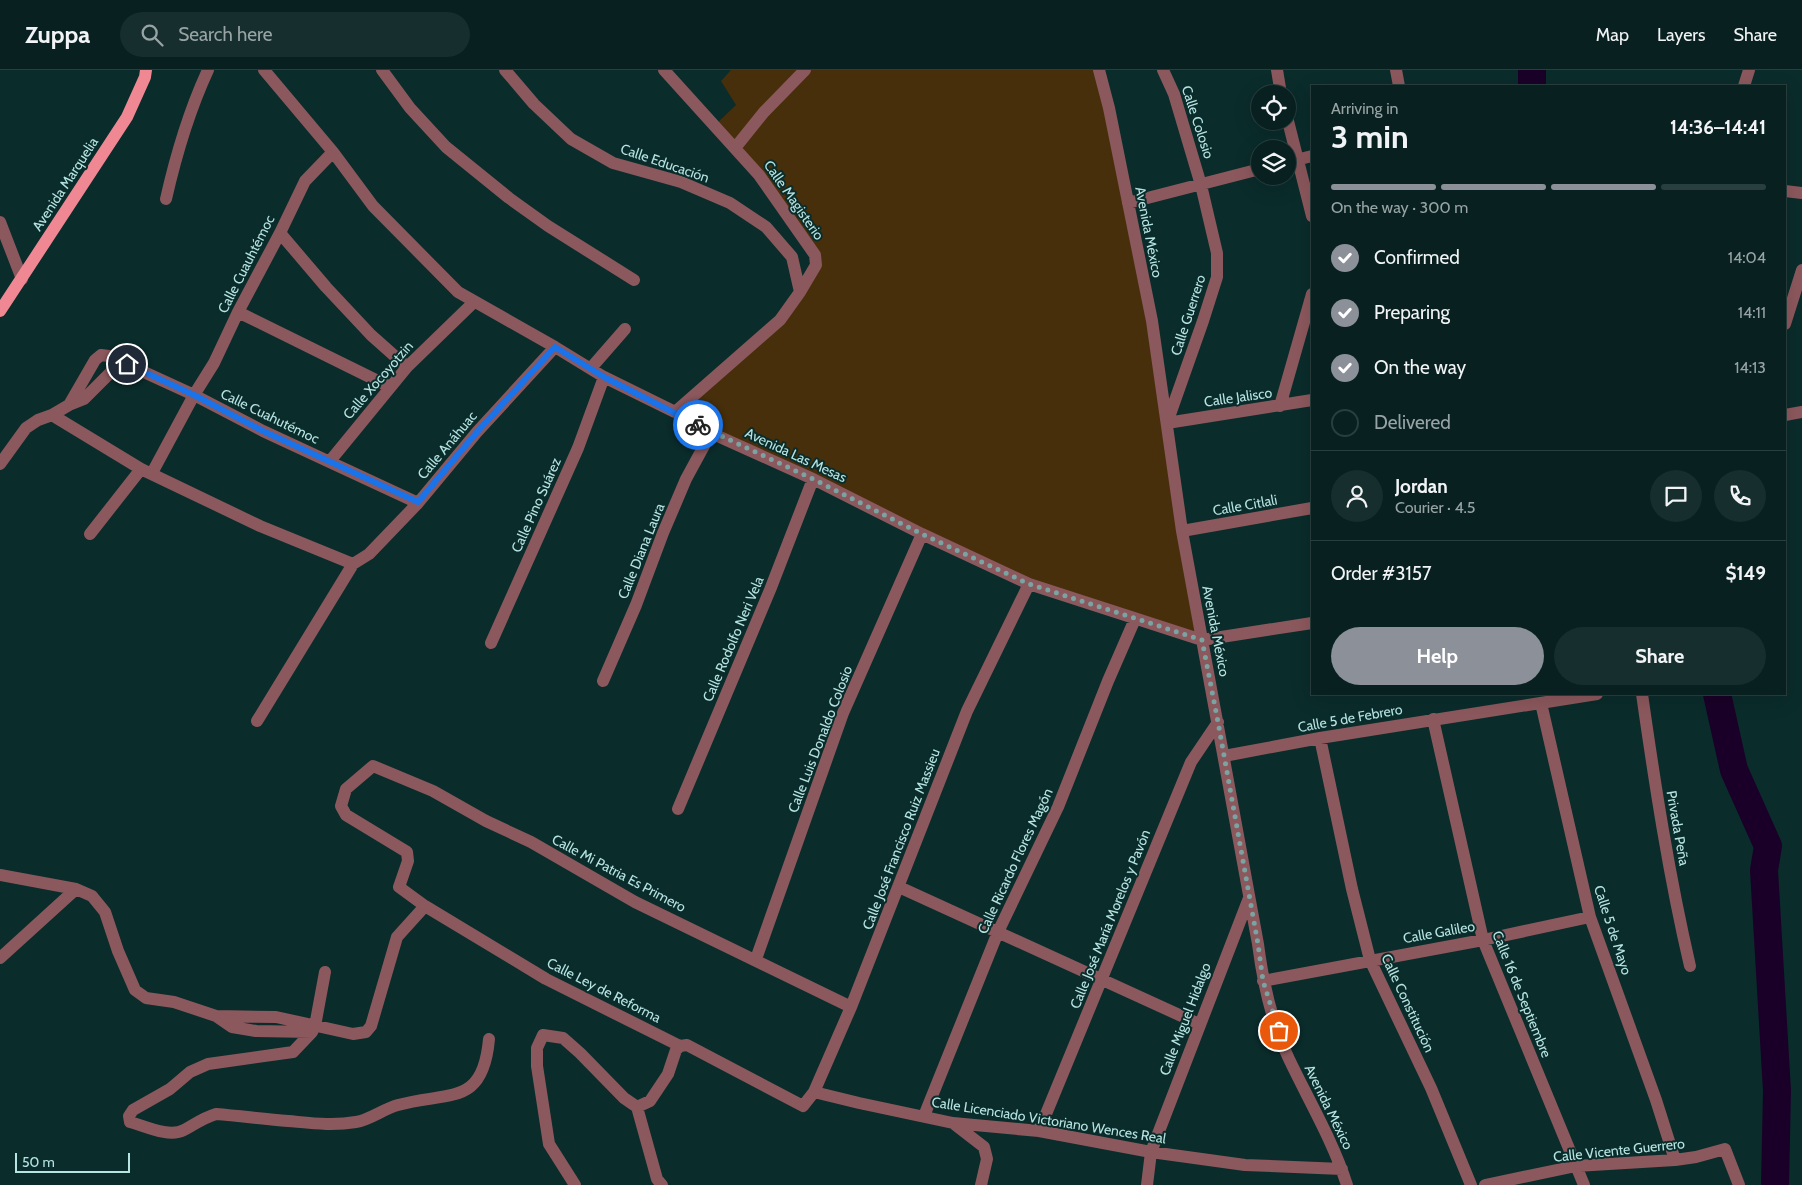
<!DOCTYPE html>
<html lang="en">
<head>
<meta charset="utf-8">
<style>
	body { margin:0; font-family:Cabin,sans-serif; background:#162e2d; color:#f1f3f6; height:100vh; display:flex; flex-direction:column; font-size:19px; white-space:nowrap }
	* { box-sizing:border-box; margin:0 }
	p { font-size:16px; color:#98a3a5 }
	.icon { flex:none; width:28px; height:28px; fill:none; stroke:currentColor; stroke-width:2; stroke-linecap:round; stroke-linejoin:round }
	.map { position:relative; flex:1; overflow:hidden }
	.drawer { position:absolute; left:1311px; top:15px; width:475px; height:610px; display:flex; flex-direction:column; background:#082120; border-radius:0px; box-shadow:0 5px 20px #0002,0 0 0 1px #293e3e }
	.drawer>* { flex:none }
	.tools { position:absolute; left:1251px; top:15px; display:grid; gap:10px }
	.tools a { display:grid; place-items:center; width:45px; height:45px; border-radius:50%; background:#082120; box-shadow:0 5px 20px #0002,0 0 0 1px #293e3e; font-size:25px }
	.scale { position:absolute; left:15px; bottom:12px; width:115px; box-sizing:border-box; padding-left:5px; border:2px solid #b6e4e2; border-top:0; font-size:14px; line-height:18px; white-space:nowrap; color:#b6e4e2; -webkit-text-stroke:4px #0a2c2b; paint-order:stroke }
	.pin { position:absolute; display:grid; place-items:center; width:42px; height:42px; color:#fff; margin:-21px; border:2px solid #fff; border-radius:50%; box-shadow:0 1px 5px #0007 }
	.courier { position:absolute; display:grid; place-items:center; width:50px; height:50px; margin:-25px; border:4px solid #1a73e8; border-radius:50%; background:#fff; color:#222; box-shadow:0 1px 6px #0007 }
	.summary em { font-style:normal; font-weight:800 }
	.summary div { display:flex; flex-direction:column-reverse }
	.summary { display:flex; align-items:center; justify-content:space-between; height:85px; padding:0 20px }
	h1 { font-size:32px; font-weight:800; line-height:38px }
	.bar { display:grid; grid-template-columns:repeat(4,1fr); gap:8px 5px; align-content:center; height:60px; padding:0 20px }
	.bar i { height:6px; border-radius:4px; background:#293e3e }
	.bar .current { background:#8c9099 }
	.bar p { grid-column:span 4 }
	.line { display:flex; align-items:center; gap:12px; padding:0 20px; border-top:1px solid #293e3e }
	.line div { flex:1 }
	.round { display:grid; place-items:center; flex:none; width:52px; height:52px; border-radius:26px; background:#162e2d }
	ol { padding:0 20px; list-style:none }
	li { display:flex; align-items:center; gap:15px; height:55px }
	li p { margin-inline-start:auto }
	li .icon { padding:5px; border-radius:50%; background:#8c9099; color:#fff; stroke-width:4 }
	li:last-child { color:#98a3a5 }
	li i { width:28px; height:28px; border:2px solid #293e3e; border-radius:50% }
	.primary-button { display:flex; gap:10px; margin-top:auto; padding:10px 20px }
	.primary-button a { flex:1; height:58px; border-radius:30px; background:#8c9099; color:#fff; font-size:20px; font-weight:800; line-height:58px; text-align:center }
	.primary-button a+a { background:#162e2d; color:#f1f3f6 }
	header { display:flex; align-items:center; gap:30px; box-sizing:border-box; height:70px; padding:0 25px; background:#082120; border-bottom:1px solid #293e3e }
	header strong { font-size:24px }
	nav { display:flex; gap:28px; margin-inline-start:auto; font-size:18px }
	.search { width:350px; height:45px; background:#162e2d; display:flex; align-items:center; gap:12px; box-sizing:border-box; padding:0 18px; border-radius:28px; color:#98a3a5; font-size:19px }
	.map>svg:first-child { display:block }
	.green { fill:#482f0b }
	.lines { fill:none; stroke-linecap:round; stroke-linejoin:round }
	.river { stroke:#1a0028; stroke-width:28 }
	.minor { stroke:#8b585d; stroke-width:12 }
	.major { stroke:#f08894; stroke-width:12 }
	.done { stroke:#7aa4a2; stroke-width:5; stroke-dasharray:0 9 }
	.route { stroke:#1a73e8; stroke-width:6 }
	.labels { text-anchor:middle; stroke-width:4; stroke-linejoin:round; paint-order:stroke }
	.street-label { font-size:14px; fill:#b6e4e2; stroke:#0a2c2b }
</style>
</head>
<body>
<header>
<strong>Zuppa</strong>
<div class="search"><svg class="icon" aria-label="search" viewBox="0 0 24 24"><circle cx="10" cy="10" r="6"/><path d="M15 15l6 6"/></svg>Search here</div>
<nav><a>Map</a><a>Layers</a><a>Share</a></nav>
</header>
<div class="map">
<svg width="1802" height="1115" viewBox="0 0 1802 1115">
	<rect width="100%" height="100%" fill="#0a2c2b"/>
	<path class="green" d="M731,0H1099L1109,38L1202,570L1029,514L675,342L780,250L815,185L714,56L736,35L721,11Z"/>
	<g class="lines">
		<path class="river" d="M1532,0V16
			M1717,624L1734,700L1768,776L1764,800L1777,1021L1775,1115"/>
		<path class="minor" d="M264,0L333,82L373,136L458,222L555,277L604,307L675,342L711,363L813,409L922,464L1029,514L1202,570L1312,553
			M382,0L410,38L446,77L509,128L548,156L634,210
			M505,0L534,34L571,69L613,93L681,112L730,133L766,157L792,187L800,222
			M664,0L759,105L815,185L816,195L800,222L780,250L675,342
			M1099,0L1109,38L1152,251L1182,461L1258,874C1263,913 1272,954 1289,989C1309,1031 1333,1071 1347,1115
			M1163,0L1174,24L1201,115L1217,183V207L1203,251L1167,353L1312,330
			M1277,0L1281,24
			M1396,0L1399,16
			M1744,16L1749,0
			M1288,51L1312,146
			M735,78L764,42L805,0
			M1288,92L1312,86
			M1785,121L1802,123
			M166,129C176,85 189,41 208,0
			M1128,133L1260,99
			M0,152L22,209
			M280,163L326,217L371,265L407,297
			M238,242L390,317
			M1785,254L1802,200
			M591,298L625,259
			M69,335L84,329L113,300L127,294
			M1280,336L1312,224
			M52,345L141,399L260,456L353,494L369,484L418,433L477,362L555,277
			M1785,345L1802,342
			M330,391L407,297L474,232
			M0,394L26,358L38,350L52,345L69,335L95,290L101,285L109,286L194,325L263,361L418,433
			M152,403L194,325L214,293L238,242L280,163L305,111L333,82
			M1182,461L1312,438
			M90,464L141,399
			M491,573L578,378L604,307
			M603,611L636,535L663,463L686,409L711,363
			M1642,624C1655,715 1669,806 1690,896
			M1541,633L1590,847L1656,1030L1675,1090
			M1433,649L1483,870L1584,1115
			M257,651L353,494
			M1320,668L1352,819L1370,890L1431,1018L1471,1115
			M1224,686L1320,668L1597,624
			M678,739L770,520L813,409
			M0,805L76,819L92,826L105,842L118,881L135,920L146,928L174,932L216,946L276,947L353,964L366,962L371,956L397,867L425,836
			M899,817L1199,954
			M0,888L76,819
			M756,889L843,643L922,464
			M325,902L315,956L312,962L293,982L208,994L190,1002L170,1019L133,1040L129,1046L130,1052C145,1056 169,1068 184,1060C195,1054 203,1048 216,1044C240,1046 264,1049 288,1051C311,1053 332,1056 356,1052C370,1050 383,1039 398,1035C449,1021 483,1037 489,969
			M1263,911L1483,870L1590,847
			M851,937L635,832L531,772L486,751L433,721L373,696L346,719L341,736L346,745L407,782L408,791L399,817L425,836L546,909L680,976L687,975L803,1036L814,1022L851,937L967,641L1029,514
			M216,946L232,957L256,961L312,962
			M814,1022L859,1033L953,1053L1039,1061L1151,1082L1245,1095L1342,1099
			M637,1037L657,1109L662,1115
			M924,1046L998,862L1058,737L1108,611L1135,549
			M953,1053L984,1077L987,1089L981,1115
			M1039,1061L1191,692L1218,652
			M575,1115L549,1074L537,996V978L543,965L563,968L580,983L624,1028L637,1037L650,1031L668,1004L676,980L680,976
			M1147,1115L1151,1082L1249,828
			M1485,1115L1576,1096L1675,1090L1696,1087L1725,1079L1739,1115"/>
		<path class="major" d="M0,241L127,47L145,7L146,0"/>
	</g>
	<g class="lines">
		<path class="done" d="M698,355L813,409L922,464L1029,514L1202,570L1218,652L1258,874L1263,911L1279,961"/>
		<path class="route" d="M127,294L194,325L263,361L418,432L477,362L555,277L604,307L698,355"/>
	</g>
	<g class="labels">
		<g class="street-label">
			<text transform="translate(1198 52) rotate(72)" y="5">Calle Colosio</text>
			<text transform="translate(665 93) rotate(19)" y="5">Calle Educación</text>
			<text transform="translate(65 114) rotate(-57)" y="5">Avenida Marquelia</text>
			<text transform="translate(794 130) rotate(55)" y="5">Calle Magisterio</text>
			<text transform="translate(1149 162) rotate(79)" y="5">Avenida México</text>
			<text transform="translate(246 194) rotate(-63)" y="5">Calle Cuauhtémoc</text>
			<text transform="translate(1188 245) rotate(-72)" y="5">Calle Guerrero</text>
			<text transform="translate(378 310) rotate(-49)" y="5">Calle Xocoyotzin</text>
			<text transform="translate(1238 327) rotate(-8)" y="5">Calle Jalisco</text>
			<text transform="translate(270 346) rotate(26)" y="5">Calle Cuahutémoc</text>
			<text transform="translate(447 375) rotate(-50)" y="5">Calle Anáhuac</text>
			<text transform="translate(796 385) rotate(25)" y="5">Avenida Las Mesas</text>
			<text transform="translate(536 435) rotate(-66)" y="5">Calle Pino Suárez</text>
			<text transform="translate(1245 435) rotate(-10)" y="5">Calle Citlali</text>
			<text transform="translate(641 481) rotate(-68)" y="5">Calle Diana Laura</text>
			<text transform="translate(1216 561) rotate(79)" y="5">Avenida México</text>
			<text transform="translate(733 569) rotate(-67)" y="5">Calle Rodolfo Neri Vela</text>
			<text transform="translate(1350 648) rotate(-10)" y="5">Calle 5 de Febrero</text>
			<text transform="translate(820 669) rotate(-69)" y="5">Calle Luis Donaldo Colosio</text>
			<text transform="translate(1678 758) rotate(80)" y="5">Privada Peña</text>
			<text transform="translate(901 769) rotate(-69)" y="5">Calle José Francisco Ruiz Massieu</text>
			<text transform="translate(1015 791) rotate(-65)" y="5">Calle Ricardo Flores Magón</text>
			<text transform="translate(619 803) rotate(28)" y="5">Calle Mi Patria Es Primero</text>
			<text transform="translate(1110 849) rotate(-68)" y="5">Calle José María Morelos y Pavón</text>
			<text transform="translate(1613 860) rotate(72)" y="5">Calle 5 de Mayo</text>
			<text transform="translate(1439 862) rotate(-10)" y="5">Calle Galileo</text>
			<text transform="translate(604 920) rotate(27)" y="5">Calle Ley de Reforma</text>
			<text transform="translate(1522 924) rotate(68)" y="5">Calle 16 de Septiembre</text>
			<text transform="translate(1408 933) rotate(65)" y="5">Calle Constitución</text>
			<text transform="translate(1185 949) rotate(-69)" y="5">Calle Miguel Hidalgo</text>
			<text transform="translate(1329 1037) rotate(64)" y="5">Avenida México</text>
			<text transform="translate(1049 1050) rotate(9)" y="5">Calle Licenciado Victoriano Wences Real</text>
			<text transform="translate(1619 1080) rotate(-6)" y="5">Calle Vicente Guerrero</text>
		</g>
	</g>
</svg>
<div class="tools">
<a><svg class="icon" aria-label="locate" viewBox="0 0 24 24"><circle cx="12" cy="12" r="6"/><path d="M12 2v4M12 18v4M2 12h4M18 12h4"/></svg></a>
<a><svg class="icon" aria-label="layers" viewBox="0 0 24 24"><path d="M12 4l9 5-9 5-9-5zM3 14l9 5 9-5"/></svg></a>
</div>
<div class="scale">50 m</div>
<div class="pin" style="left:1279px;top:961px;background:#ea580c"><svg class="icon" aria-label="bag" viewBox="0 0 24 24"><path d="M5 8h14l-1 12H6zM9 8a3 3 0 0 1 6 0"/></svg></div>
<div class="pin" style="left:127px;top:294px;background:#1f2937"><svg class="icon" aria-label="home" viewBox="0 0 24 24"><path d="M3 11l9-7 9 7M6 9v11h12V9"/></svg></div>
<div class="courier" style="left:698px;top:355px"><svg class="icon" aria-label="bike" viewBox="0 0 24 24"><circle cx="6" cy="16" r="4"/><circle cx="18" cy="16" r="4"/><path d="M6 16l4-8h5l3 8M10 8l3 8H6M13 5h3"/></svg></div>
<section class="drawer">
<div class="summary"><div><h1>3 min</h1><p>Arriving in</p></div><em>14:36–14:41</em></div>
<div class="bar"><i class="current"></i><i class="current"></i><i class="current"></i><i></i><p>On the way · 300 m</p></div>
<ol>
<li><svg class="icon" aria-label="check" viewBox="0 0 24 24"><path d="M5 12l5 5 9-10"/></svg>Confirmed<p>14:04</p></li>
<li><svg class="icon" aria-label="check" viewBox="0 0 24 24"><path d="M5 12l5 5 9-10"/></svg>Preparing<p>14:11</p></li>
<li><svg class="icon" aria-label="check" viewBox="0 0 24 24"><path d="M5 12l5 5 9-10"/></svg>On the way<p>14:13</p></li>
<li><i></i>Delivered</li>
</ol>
<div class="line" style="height:90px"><a class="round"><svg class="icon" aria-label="person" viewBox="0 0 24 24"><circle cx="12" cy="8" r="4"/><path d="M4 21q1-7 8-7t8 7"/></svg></a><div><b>Jordan</b><p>Courier · 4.5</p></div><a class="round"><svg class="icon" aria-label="chat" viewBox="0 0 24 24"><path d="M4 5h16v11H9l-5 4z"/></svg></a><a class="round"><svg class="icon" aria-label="phone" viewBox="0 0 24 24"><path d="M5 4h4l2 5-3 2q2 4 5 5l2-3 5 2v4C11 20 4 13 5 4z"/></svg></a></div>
<div class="line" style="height:65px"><div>Order #3157</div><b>$149</b></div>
<div class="primary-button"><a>Help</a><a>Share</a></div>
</section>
</div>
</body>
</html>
